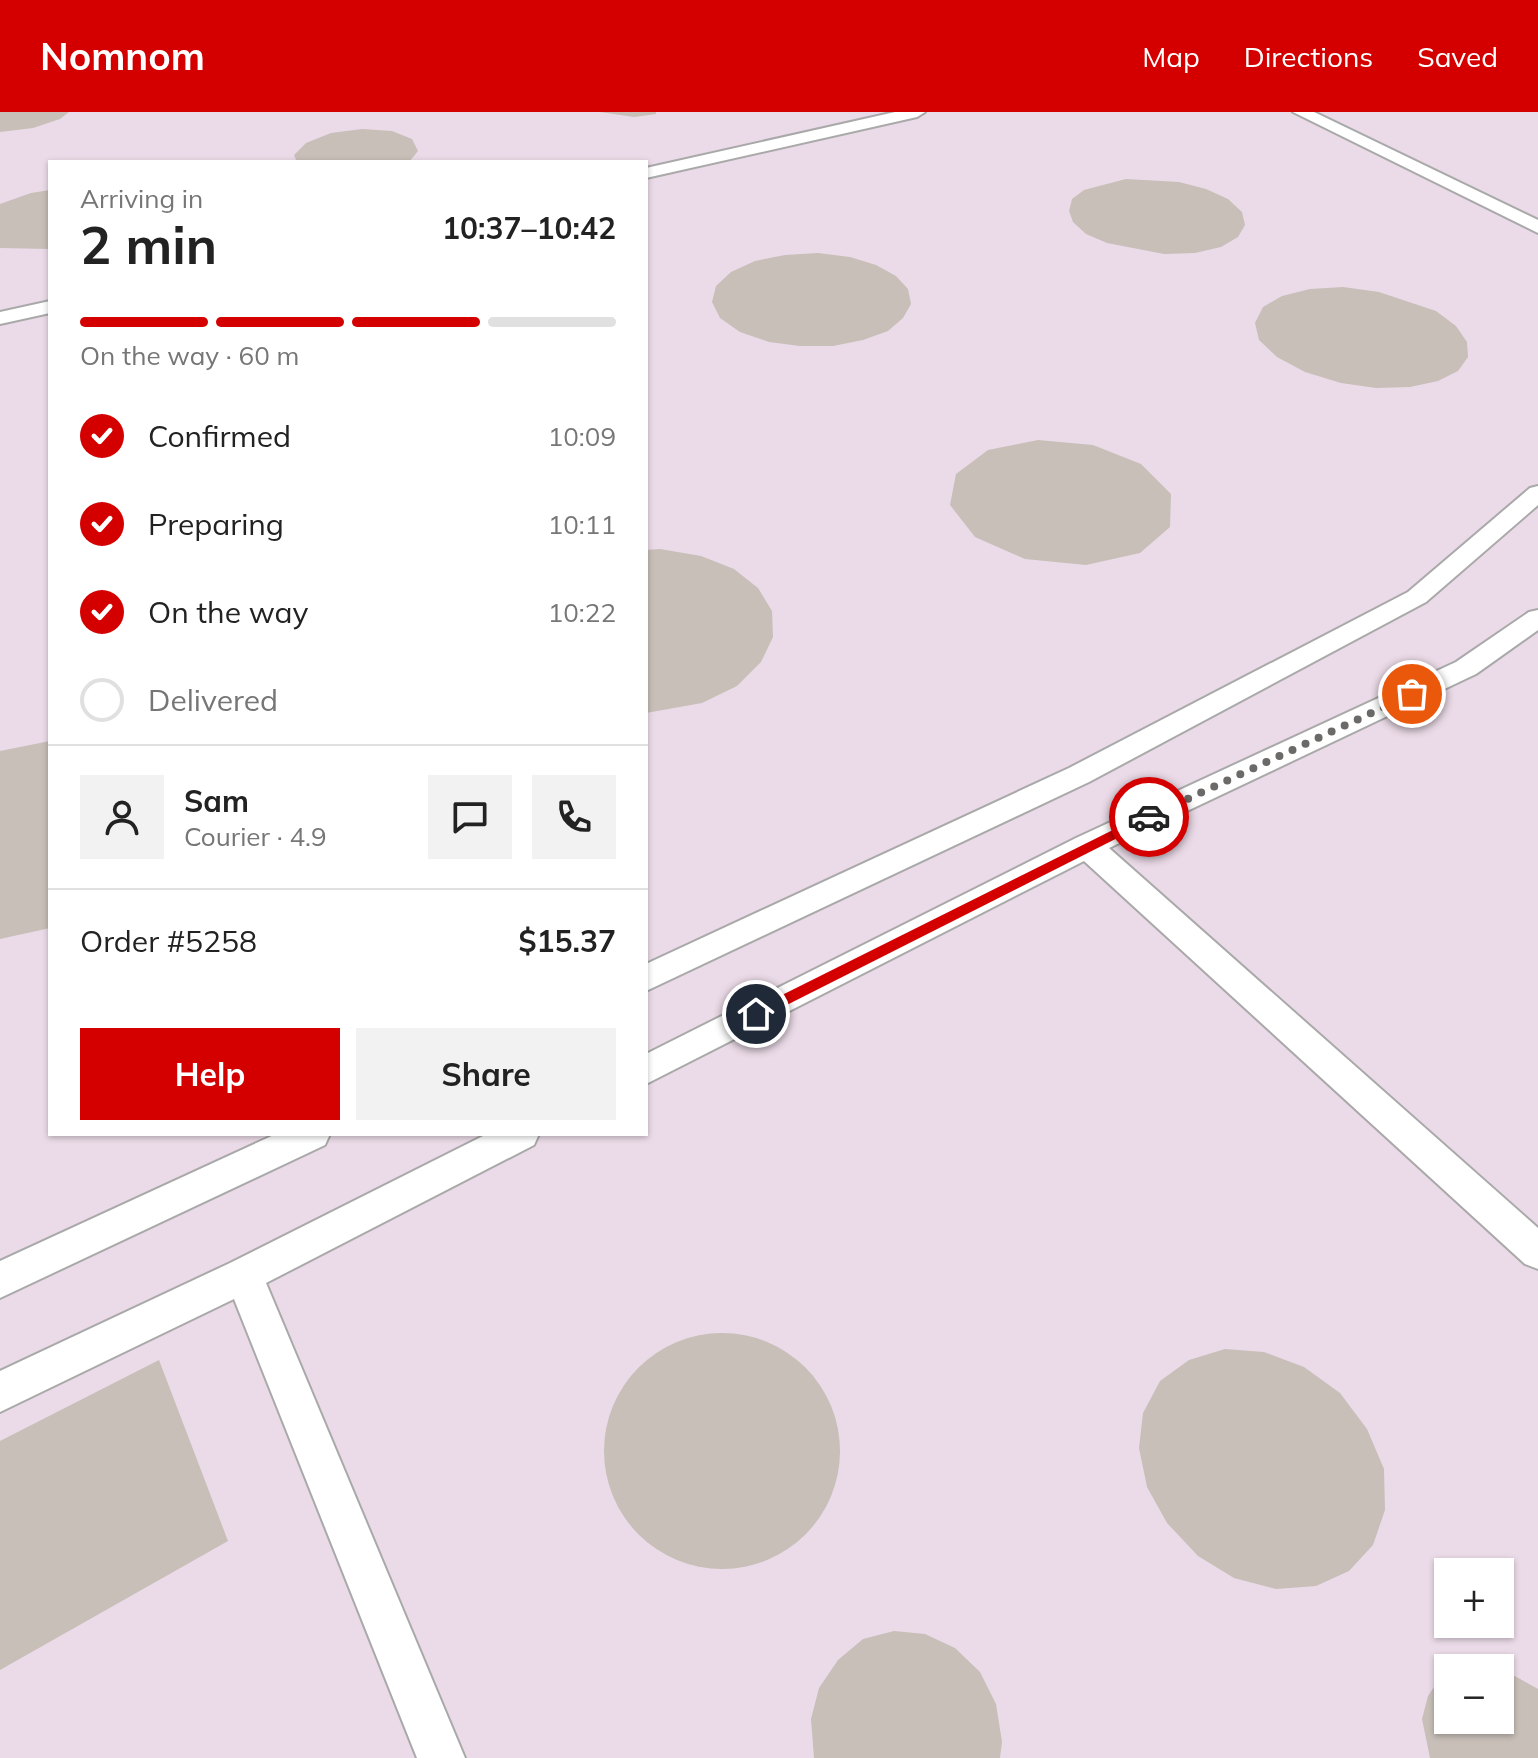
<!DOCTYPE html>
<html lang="en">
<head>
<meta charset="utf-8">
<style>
	body { margin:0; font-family:Mulish,sans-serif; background:#f2f2f2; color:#222; height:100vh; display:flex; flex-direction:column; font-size:30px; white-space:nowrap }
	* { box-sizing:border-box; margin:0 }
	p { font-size:26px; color:#767676 }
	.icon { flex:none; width:44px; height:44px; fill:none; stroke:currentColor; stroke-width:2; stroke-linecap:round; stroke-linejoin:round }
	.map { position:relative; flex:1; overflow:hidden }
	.sheet { position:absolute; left:48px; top:48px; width:600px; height:976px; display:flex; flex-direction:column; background:#fff; border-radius:0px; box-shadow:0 2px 6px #0004 }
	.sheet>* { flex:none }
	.tools { position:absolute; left:1434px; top:1446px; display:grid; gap:16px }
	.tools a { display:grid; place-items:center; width:80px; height:80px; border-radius:0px; background:#fff; box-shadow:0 2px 6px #0004; font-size:40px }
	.pin { position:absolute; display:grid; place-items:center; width:68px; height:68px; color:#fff; margin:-34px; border:4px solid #fff; border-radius:50%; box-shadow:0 2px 8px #0007 }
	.courier { position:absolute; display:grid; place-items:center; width:80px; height:80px; margin:-40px; border:6px solid #d40000; border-radius:50%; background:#fff; color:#222; box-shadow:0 2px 10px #0007 }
	.headline em { font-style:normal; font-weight:700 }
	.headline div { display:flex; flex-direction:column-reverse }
	.headline { display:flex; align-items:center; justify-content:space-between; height:136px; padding:0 32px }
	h1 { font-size:52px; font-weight:700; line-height:60px }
	.bar { display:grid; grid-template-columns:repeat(4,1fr); gap:12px 8px; align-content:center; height:96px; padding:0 32px }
	.bar i { height:10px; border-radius:6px; background:#e0e0e0 }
	.bar .active { background:#d40000 }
	.bar p { grid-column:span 4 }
	.line { display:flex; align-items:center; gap:20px; padding:0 32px; border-top:2px solid #e0e0e0 }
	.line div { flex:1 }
	.round { display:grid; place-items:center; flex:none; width:84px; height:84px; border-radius:0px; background:#f2f2f2 }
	ol { padding:0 32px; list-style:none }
	li { display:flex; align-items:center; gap:24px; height:88px }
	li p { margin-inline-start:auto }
	li .icon { padding:8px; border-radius:50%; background:#d40000; color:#fff; stroke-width:4 }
	li:last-child { color:#767676 }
	li i { width:44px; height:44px; border:4px solid #e0e0e0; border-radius:50% }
	.button { display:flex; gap:16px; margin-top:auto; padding:16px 32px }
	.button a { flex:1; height:92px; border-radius:0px; background:#d40000; color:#fff; font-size:32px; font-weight:700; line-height:92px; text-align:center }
	.button a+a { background:#f2f2f2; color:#222 }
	header { display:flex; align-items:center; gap:48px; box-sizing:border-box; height:112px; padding:0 40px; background:#d40000; color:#fff }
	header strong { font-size:38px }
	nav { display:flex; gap:44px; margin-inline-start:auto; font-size:28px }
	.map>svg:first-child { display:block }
	.industrial { fill:#ebdbe8; fill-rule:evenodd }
	.building { fill:#c7bfb8 }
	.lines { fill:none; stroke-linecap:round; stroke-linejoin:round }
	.lane-casing { stroke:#a9a9a9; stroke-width:4 }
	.lane { fill:#fff; fill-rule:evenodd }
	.route { fill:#d40000 }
	.done { stroke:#6b6a68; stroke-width:8; stroke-dasharray:0 14.4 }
</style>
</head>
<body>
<header>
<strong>Nomnom</strong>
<nav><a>Map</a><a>Directions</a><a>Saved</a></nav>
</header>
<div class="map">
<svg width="1538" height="1646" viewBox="0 0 1538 1646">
	<rect width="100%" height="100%" fill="#f2efe9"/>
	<path class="industrial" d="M0,0H1538V1646H0ZM50,50H646V1022H50ZM1448,1460H1500V1512H1448ZM1448,1556H1500V1608H1448Z"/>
	<path class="building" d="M0,0H69L60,7L33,16L0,20Z
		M600,0H656V2L634,5Z
		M362,17L392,19L412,27L418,39L409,50H297L294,43L306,31L331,21Z
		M1126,67L1179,70L1206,77L1228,87L1242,100L1245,113L1238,125L1221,135L1195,141L1164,142L1107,131L1086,122L1073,110L1069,99L1072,87L1084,78Z
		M50,78V137L0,136V92L31,81Z
		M818,141L850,145L876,153L896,164L908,177L911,192L903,206L888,219L863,228L833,234H800L769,230L740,220L720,206L712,190L716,174L731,160L755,149L785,143Z
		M1343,175L1379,180L1436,199L1456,214L1467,230L1468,245L1458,259L1438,269L1410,275L1376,276L1341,271L1305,260L1277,245L1259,228L1255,211L1263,195L1282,184L1310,177Z
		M1038,328L1093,333L1141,352L1171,382L1170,415L1140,441L1086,453L1025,447L975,425L950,393L956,362L988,338Z
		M660,437L701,444L734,457L758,476L772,499L773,525L761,550L737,574L702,591L646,601V438Z
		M50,629V816L0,827V639Z
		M604 1339a118 118 0 1 1 236 0a118 118 0 1 1-236 0Z
		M1225,1237L1264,1240L1304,1255L1340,1281L1367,1317L1384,1357L1385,1398L1373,1433L1349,1459L1316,1474L1276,1477L1234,1466L1198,1444L1167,1411L1147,1375L1139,1336L1143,1301L1160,1269L1189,1248Z
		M159,1248L228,1429L0,1558V1329Z
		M894,1519L925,1522L955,1536L980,1560L996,1592L1002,1630L1000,1646H814L811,1607L819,1576L838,1548L863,1527Z
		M1500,1556L1538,1577V1646H1430L1422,1607L1428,1584L1440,1566L1448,1561V1608H1500Z"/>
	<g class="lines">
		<g class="lane-casing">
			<path id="lane" d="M895,0H925L917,5L646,66V56Z
				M1293,0H1314L1538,108V121Z
				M50,189V201L0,212V200Z
				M1538,374V393L1426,490L1089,670L646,879V852L1069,656L1408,480L1530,376Z
				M1538,498V518L1476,562L1109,736L1538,1116V1157L1525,1152L1084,749L646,972V942L1076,726L1456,550L1529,500Z
				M276,1022H330L325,1033L0,1186V1149Z
				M487,1022H539L534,1033L266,1171L465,1646H417L234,1187L0,1300V1259L230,1151Z"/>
		</g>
		<use href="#lane" class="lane"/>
	</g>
	<path class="route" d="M1149,700L1155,705L1153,708L761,906H752L750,902L752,898Z"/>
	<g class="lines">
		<path class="done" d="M1149,705L1412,582"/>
	</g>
</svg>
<div class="tools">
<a>+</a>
<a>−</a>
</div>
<div class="pin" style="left:1412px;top:582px;background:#ea580c"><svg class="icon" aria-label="bag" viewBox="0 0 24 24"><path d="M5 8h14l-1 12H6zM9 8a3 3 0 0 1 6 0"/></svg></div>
<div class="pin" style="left:756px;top:902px;background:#1f2937"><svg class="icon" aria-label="home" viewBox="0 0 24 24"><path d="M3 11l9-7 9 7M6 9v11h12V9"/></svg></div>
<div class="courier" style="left:1149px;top:705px"><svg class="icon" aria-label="car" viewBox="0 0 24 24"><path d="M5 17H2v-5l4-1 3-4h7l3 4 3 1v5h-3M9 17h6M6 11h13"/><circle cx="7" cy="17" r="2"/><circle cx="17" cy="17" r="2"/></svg></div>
<section class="sheet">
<div class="headline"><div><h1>2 min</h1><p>Arriving in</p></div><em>10:37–10:42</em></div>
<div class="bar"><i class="active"></i><i class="active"></i><i class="active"></i><i></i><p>On the way · 60 m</p></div>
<ol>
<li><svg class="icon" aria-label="check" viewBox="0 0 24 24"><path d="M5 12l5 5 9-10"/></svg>Confirmed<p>10:09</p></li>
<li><svg class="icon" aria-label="check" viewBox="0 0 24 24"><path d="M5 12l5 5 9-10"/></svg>Preparing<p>10:11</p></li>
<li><svg class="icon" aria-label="check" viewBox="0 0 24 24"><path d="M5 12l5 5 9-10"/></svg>On the way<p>10:22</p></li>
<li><i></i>Delivered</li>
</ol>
<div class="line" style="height:144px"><a class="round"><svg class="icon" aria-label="person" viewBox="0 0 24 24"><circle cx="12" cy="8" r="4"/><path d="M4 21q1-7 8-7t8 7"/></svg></a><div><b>Sam</b><p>Courier · 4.9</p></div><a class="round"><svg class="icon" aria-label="chat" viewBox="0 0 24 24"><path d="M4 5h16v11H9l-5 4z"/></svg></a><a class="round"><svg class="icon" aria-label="phone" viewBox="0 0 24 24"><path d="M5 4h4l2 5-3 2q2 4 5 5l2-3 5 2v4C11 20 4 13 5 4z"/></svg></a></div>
<div class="line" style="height:104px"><div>Order #5258</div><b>$15.37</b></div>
<div class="button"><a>Help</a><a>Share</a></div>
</section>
</div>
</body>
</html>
